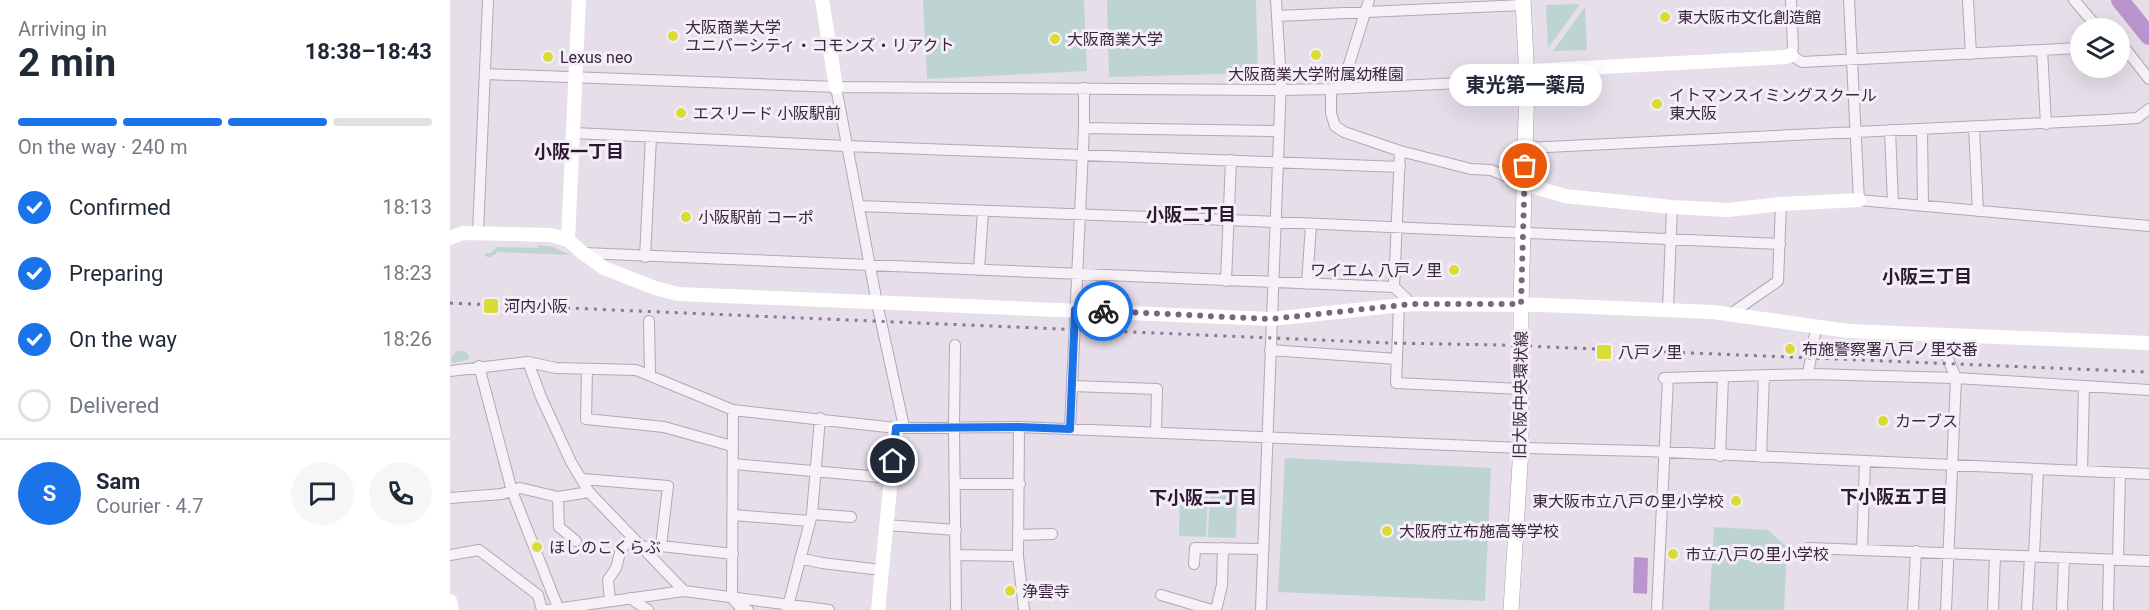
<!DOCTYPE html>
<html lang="en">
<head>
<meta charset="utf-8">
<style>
	body { margin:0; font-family:Roboto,"Noto Sans JP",sans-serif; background:#f6f6f7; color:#1f2937; height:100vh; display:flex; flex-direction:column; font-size:22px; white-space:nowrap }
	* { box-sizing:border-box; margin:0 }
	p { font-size:20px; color:#747a83 }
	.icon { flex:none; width:33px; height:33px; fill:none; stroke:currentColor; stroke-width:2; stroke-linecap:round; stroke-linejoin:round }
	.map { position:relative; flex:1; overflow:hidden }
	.side { display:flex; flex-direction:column; background:#fff; width:450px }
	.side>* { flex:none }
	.fabs { position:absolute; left:1620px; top:18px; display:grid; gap:12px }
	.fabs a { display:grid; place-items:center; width:60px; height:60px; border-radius:50%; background:#fff; box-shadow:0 6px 24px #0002; font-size:30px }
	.pin { position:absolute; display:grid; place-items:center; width:51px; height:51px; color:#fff; margin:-26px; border:3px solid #fff; border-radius:50%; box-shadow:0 2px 6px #0007 }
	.courier { position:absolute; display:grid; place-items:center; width:60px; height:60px; margin:-30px; border:4px solid #1a73e8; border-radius:50%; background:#fff; color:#222; box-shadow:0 2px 8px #0007 }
	.bubble { position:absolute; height:42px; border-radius:21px; background:#fff; box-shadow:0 6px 24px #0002; font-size:20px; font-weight:700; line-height:42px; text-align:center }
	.overview em { font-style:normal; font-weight:700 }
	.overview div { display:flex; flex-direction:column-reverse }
	.overview { display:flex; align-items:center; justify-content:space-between; height:102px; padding:0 18px }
	h1 { font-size:39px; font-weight:700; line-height:45px }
	.bar { display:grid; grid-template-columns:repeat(4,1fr); gap:9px 6px; align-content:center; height:72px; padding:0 18px }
	.bar i { height:8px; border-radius:4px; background:#e0e1e3 }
	.bar .current { background:#1a73e8 }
	.bar p { grid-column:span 4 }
	.line { display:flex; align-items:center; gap:15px; padding:0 18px; border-top:2px solid #e0e1e3 }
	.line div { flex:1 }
	.round { display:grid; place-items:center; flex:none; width:63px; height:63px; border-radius:32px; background:#f6f6f7 }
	ol { padding:0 18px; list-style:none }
	li { display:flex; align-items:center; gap:18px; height:66px }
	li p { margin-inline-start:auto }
	li .icon { padding:6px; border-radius:50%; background:#1a73e8; color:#fff; stroke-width:4 }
	li:last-child { color:#747a83 }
	li i { width:33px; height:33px; border:3px solid #e0e1e3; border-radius:50% }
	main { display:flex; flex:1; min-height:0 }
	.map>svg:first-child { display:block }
	.green { fill:#bed4d2 }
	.water { fill:#bb95cd }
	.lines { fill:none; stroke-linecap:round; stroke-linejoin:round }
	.river { stroke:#bb95cd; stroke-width:18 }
	.street-casing { stroke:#b3a7b7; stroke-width:12 }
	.primary-casing { stroke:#b09cb6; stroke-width:16 }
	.street { stroke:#f6f1f7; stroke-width:10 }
	.secondary { stroke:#fff; stroke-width:14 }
	.primary { stroke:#fff; stroke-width:15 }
	.rail { stroke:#8d7694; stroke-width:3; stroke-dasharray:3 6; stroke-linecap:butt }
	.done { stroke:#78667c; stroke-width:6; stroke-dasharray:0 10.8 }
	.route { stroke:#1a73e8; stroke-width:8 }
	.poi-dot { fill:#dadb36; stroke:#f4eef6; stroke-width:2 }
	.labels { text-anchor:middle; stroke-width:6; stroke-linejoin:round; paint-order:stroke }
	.poi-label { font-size:16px; fill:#3c2641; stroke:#f4eef6; text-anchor:start }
	.street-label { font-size:16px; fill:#3c2641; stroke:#f4eef6 }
	.neighbourhood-label { font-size:18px; font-weight:bold; fill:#2d1832; stroke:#f4eef6 }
</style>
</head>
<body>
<main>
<section class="side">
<div class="overview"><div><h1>2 min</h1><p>Arriving in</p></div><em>18:38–18:43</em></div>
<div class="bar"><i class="current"></i><i class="current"></i><i class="current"></i><i></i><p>On the way · 240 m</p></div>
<ol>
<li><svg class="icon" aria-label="check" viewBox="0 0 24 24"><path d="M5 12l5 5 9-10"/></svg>Confirmed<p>18:13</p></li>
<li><svg class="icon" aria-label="check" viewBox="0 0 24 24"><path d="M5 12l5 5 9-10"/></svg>Preparing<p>18:23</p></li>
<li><svg class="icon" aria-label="check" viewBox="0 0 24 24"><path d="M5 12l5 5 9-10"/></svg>On the way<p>18:26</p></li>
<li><i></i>Delivered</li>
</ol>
<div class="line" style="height:108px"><b class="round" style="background:#1a73e8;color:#fff">S</b><div><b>Sam</b><p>Courier · 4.7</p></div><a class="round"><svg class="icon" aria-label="chat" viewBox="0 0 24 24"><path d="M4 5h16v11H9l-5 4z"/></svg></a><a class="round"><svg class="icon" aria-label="phone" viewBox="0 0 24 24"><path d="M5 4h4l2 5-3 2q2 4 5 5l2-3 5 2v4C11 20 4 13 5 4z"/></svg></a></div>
</section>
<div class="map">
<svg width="1699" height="610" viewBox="0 0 1699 610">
	<rect width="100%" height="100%" fill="#e6dee9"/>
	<path class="green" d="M473,0H634L637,71L477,79Z
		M657,0H806L808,73L659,77Z
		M1130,4L1098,48L1096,5Z
		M1135,7L1137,50L1103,51Z
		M88,245L103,247L120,255L48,252L41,257H37L34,254L41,253L47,247L88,248Z
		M8,351H14L18,354L19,359L3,363L1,361L3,355Z
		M835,458L1041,468L1035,601L828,592Z
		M730,490L758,491L756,537L729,536Z
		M760,491L787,492L786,538L758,537Z
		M1264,527L1318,530L1337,547L1334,610H1259Z"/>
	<path class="water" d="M1184,557L1198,558L1197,594L1183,593Z"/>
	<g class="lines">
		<path class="river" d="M1670,0L1699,36"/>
		<g class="street-casing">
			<path id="street" d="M1341,0L1343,48L1341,55L1352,62L1630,48
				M1399,0L1409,200L1699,226
				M1518,0L1521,54
				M1624,0L1648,28
				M827,16L1073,5
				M1670,42L1699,79
				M1592,50L1596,124
				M35,74L386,87L830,90L881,89L1077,80
				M386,87L427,303L454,427
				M892,87L919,0
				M881,89V113L885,126L894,132L950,151L1021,169L1041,170L1074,184
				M1524,127L1528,211
				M634,128L828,131
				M1472,129L1473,206
				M1440,130L1443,203
				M124,133L396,146L950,167
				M1076,148L1655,120L1687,118L1699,109
				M409,206L779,220L1330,244
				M28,233L38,0
				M134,253L944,287L962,304
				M195,257L201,137
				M529,270L533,211
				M776,281L781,160
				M857,284L861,225
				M944,287L950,151
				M949,305L946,383L1071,389
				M1218,309L1222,207
				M1279,315L1328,281L1331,204
				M199,321L200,375
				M505,345L504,427L506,610
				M820,350L947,359
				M78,362L91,397L121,462L139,492L234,591
				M29,366L62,491L109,610
				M137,369L136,419L214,427L282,446
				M0,371L78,362L106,368L186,370L283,410L446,428L569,427L1071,448L1195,451L1699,474
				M1358,374L1365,334
				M1214,378L1360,374L1506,378L1699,390
				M622,386L707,389L706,433
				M283,410L282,598L289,606L298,610
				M569,427L568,556L574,610
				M620,429L634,128V88
				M1270,456L1273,377
				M1311,457L1314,375
				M284,464L441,478
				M1632,471L1634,386
				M133,479L218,486L211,546
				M505,484H570
				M108,497L109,527L126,541
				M0,498L52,494L70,488L108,497L139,492
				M362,514L401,517
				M283,515L359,521
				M436,525L506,530
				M568,535L602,534
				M191,547L211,546L283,554
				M1358,548L1699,561
				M1412,550L1415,462
				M0,555L29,550L88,595L92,610
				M506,555L568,556
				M1584,556L1588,469
				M350,558L372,563L431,570
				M1668,560L1670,473
				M744,564L745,548L813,549
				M711,595L762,610
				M180,598L198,610
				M160,601L158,580L166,568L171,549L182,538
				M98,610L234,591L379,610
				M337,610L362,514L370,418
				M766,610L772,585L773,548
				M811,610L831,81L826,0
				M1207,610L1218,378
				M1463,610L1466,551
				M1496,610L1506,378L1498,359V334
				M1543,610L1545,555
				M1577,610L1580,556
				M1612,610L1614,558
				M1658,610L1659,560"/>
		</g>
		<g class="primary-casing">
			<path id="primary" d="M1061,610L1071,448V304L1077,80L1073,0"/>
		</g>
		<use href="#street" class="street"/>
		<path class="secondary" d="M372,0L386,87
			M1077,71L1303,59L1335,57L1341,55
			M1074,184L1115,196L1222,207L1278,210L1331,204L1409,200
			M0,238L13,233L101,235L118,240L133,253L154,268L205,288L228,294L821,319L962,304L1091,305L1263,312L1398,331L1699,343
			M118,240L129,0
			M0,601L2,610
			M428,610L446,428"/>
		<use href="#primary" class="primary"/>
		<path class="rail" d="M0,303L940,343L1052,345L1699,372"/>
	</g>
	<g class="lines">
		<path class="done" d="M653,311L821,319L962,304H1071L1075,166"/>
		<path class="route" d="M443,461L446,428L569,427L620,429L625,310L653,311"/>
	</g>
	<g class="poi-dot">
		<circle cx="1215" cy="17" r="6"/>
		<circle cx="223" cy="36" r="6"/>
		<circle cx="605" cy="39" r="6"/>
		<circle cx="866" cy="55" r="6"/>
		<circle cx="98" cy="57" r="6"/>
		<circle cx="1207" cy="104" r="6"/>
		<circle cx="231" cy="113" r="6"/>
		<circle cx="236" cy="217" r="6"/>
		<circle cx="1004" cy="270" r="6"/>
		<rect x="33" y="298" width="16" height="16" rx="3"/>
		<circle cx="1340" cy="349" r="6"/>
		<rect x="1146" y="344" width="16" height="16" rx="3"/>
		<circle cx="1433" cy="421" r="6"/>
		<circle cx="1286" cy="501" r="6"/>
		<circle cx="937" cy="531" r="6"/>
		<circle cx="87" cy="547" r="6"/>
		<circle cx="1223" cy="554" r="6"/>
		<circle cx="560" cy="591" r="6"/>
	</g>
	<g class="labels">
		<g class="poi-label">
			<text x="1227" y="23">東大阪市文化創造館</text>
			<text x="235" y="33">大阪商業大学<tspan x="235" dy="18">ユニバーシティ・コモンズ・リアクト</tspan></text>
			<text x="617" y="45">大阪商業大学</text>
			<text x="110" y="63">Lexus neo</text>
			<text x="866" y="80" text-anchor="middle">大阪商業大学附属幼稚園</text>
			<text x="1219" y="101">イトマンスイミングスクール<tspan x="1219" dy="18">東大阪</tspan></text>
			<text x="243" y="119">エスリード 小阪駅前</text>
			<text x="248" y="223">小阪駅前 コーポ</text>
			<text x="992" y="276" text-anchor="end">ワイエム 八戸ノ里</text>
			<text x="54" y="312">河内小阪</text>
			<text x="1352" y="355">布施警察署八戸ノ里交番</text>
			<text x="1168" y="358">八戸ノ里</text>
			<text x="1445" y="427">カーブス</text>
			<text x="1274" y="507" text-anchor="end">東大阪市立八戸の里小学校</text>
			<text x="949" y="537">大阪府立布施高等学校</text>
			<text x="99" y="553">ほしのこくらぶ</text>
			<text x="1235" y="560">市立八戸の里小学校</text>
			<text x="572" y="597">浄雲寺</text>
		</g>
		<g class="street-label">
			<text transform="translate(1070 395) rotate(-89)" y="6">旧大阪中央環状線</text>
		</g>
		<g class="neighbourhood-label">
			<text x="129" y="158">小阪一丁目</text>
			<text x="741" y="221">小阪二丁目</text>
			<text x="1477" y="283">小阪三丁目</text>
			<text x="1444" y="503">下小阪五丁目</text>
			<text x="753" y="504">下小阪二丁目</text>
		</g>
	</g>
</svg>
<div class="fabs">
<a><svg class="icon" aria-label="layers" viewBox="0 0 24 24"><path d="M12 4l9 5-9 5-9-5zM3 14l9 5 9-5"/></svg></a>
</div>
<div class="pin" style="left:1075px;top:166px;background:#ea580c"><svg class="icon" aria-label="bag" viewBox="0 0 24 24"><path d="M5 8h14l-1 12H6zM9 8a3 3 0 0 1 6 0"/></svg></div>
<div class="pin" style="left:443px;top:461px;background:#1f2937"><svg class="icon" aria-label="home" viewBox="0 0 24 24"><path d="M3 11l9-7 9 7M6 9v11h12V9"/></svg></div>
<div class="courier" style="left:653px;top:311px"><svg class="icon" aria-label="bike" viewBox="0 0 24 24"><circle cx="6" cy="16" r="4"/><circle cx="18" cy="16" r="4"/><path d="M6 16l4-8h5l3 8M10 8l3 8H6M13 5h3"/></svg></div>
<div class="bubble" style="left:999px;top:64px;width:153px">東光第一薬局</div>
</div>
</main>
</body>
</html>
